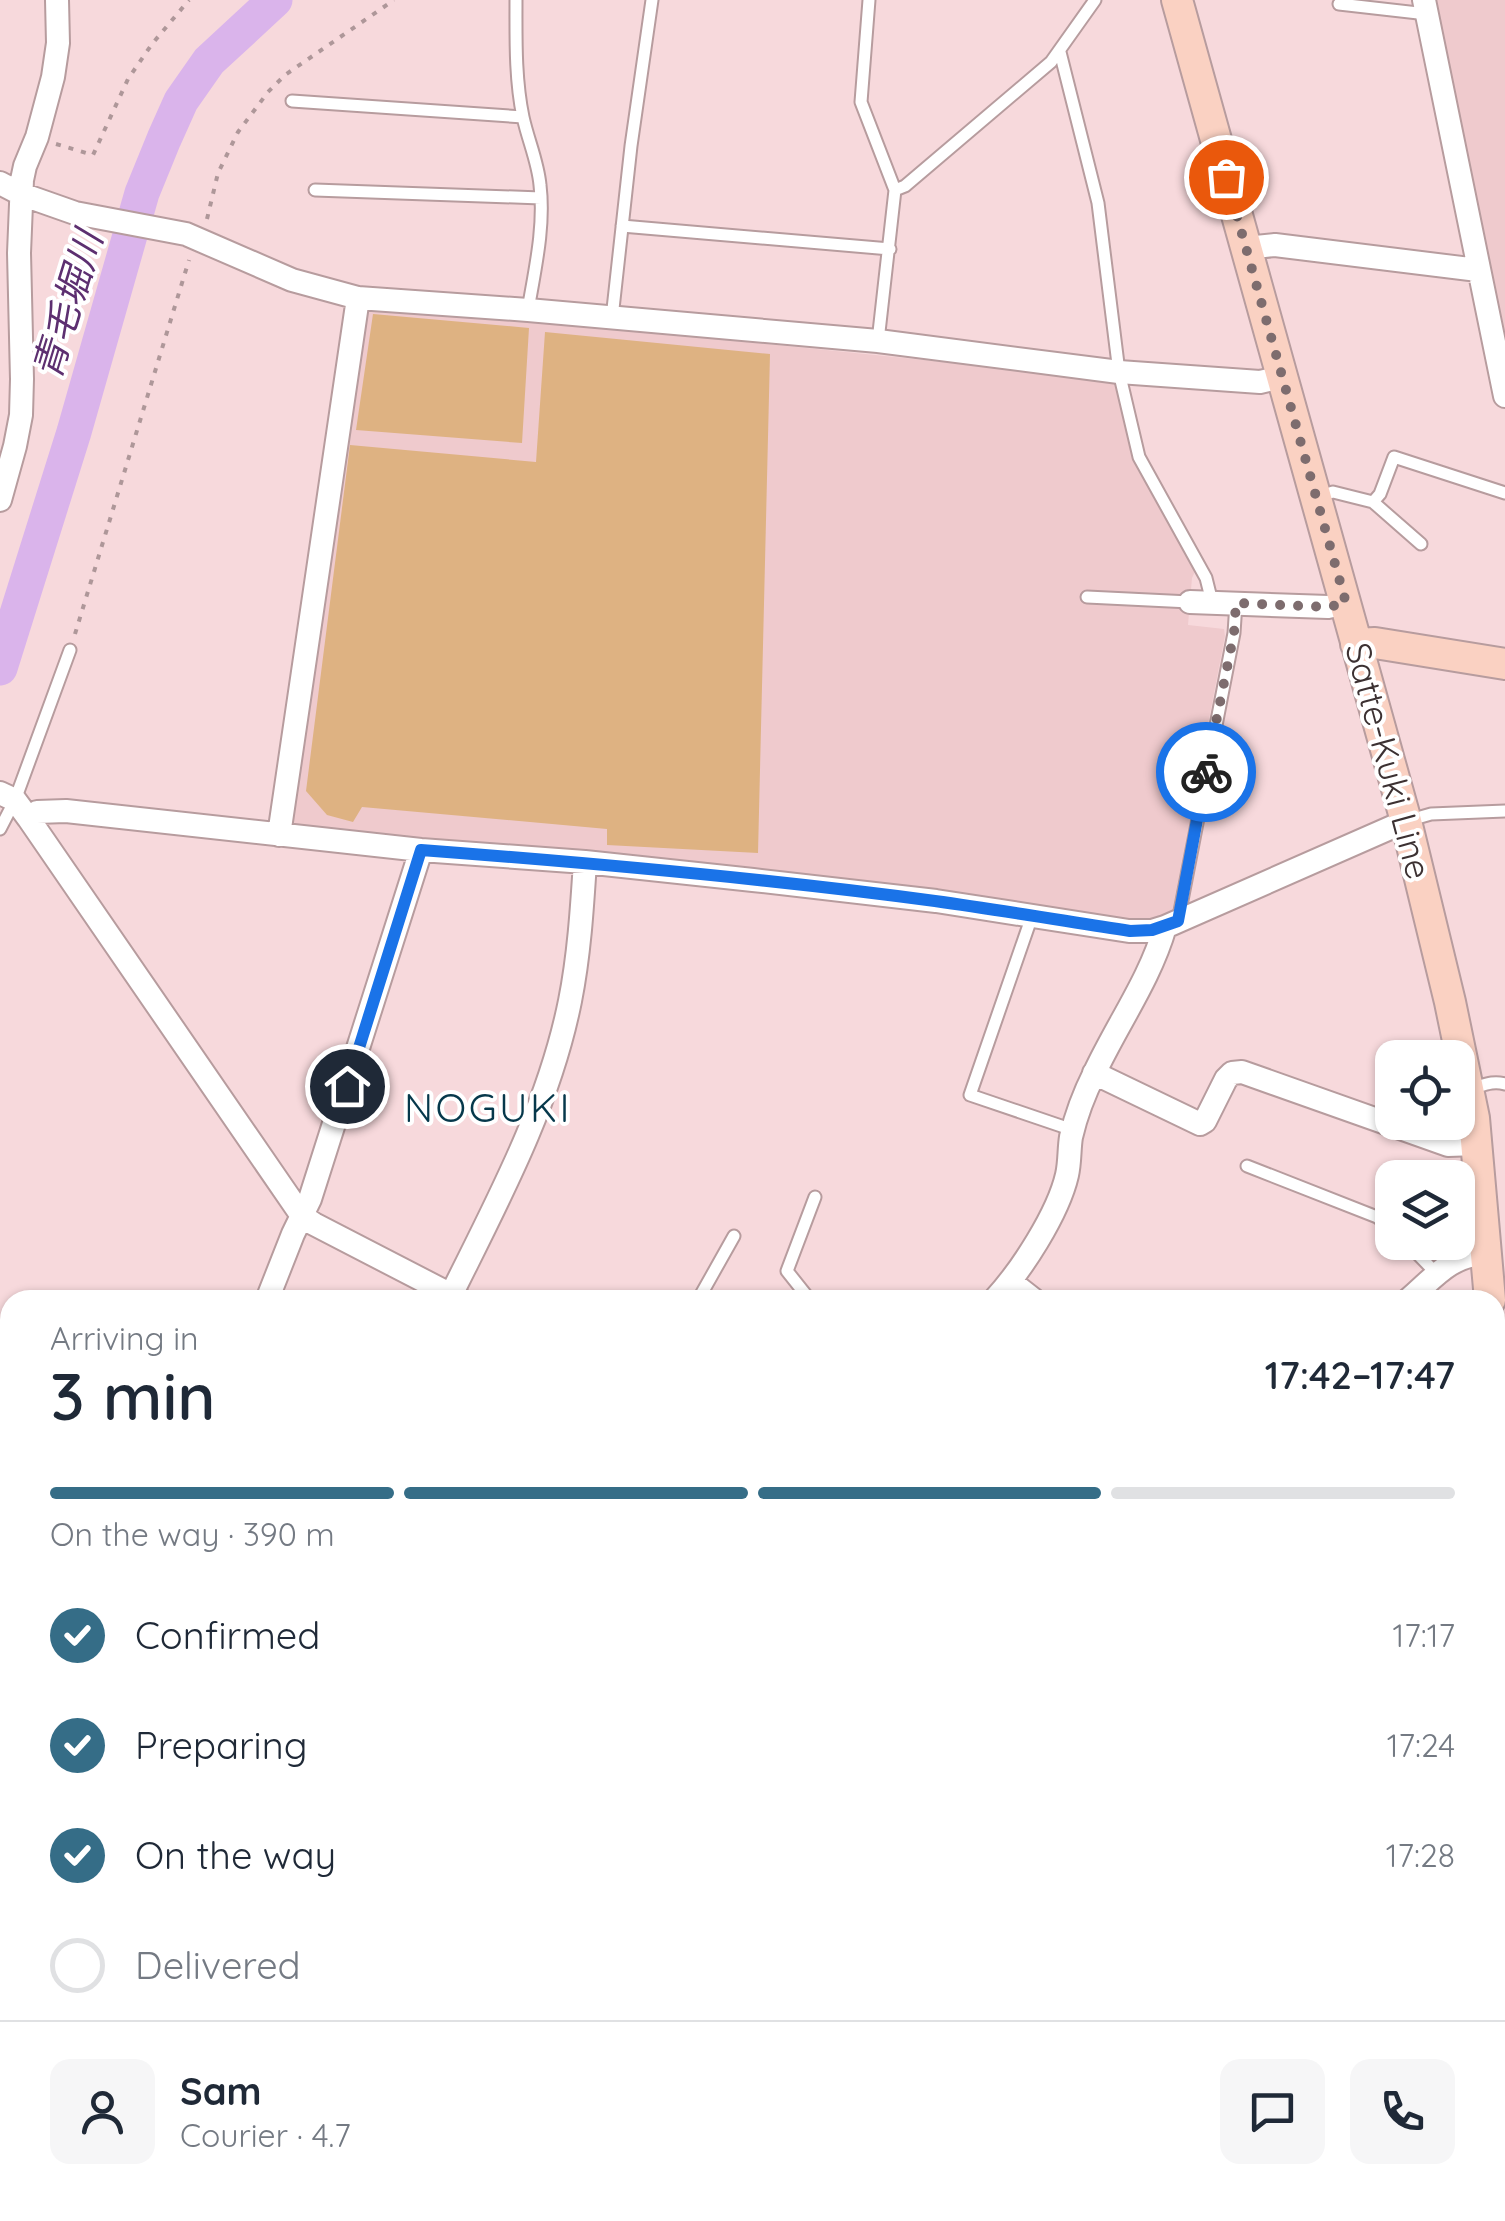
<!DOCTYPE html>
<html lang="en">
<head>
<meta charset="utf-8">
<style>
	body { margin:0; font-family:Quicksand,"Noto Sans JP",sans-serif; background:#f6f6f7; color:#1f2937; height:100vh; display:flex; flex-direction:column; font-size:38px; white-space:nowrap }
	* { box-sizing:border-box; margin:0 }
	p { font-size:32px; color:#747a83 }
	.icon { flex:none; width:55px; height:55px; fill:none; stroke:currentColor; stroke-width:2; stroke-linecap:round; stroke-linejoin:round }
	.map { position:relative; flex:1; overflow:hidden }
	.sheet { position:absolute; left:0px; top:1290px; width:1505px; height:932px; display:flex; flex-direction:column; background:#fff; border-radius:30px 30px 0 0; box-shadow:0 2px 8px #0004 }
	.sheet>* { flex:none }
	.controls { position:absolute; left:1375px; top:1040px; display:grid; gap:20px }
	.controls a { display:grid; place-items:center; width:100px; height:100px; border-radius:20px; background:#fff; box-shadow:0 2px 8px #0004; font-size:50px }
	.pin { position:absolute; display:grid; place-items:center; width:85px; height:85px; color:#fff; margin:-42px; border:5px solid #fff; border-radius:50%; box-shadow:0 2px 10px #0007 }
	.courier { position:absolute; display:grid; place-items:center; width:100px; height:100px; margin:-50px; border:8px solid #1a73e8; border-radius:50%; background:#fff; color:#222; box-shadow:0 2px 12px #0007 }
	.summary em { font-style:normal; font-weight:600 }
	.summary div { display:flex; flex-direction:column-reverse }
	.summary { display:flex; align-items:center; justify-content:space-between; height:170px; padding:0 50px }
	h1 { font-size:65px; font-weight:600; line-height:75px }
	.bar { display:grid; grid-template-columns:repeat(4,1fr); gap:15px 10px; align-content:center; height:120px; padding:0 50px }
	.bar i { height:12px; border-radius:8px; background:#e0e1e3 }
	.bar .selected { background:#356d87 }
	.bar p { grid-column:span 4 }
	.line { display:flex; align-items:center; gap:25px; padding:0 50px; border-top:2px solid #e0e1e3 }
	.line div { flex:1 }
	.round { display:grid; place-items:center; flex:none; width:105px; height:105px; border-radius:20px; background:#f6f6f7 }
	ol { padding:0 50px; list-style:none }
	li { display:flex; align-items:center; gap:30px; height:110px }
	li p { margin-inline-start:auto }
	li .icon { padding:10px; border-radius:50%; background:#356d87; color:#fff; stroke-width:4 }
	li:last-child { color:#747a83 }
	li i { width:55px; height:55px; border:5px solid #e0e1e3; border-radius:50% }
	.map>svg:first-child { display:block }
	.built { fill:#efcacd }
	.green { fill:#deb282 }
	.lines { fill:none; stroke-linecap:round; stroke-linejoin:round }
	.river { stroke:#dab4eb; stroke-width:35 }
	.lane-casing { stroke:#b79c9e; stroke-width:15 }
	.street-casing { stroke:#b79c9e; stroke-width:26 }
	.secondary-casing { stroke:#b79c9e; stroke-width:34 }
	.path { stroke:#ae9799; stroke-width:4; stroke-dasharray:5 8; stroke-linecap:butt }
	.lane { stroke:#fff; stroke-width:11 }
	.street { stroke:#fff; stroke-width:22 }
	.secondary { stroke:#fad1c2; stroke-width:30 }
	.rail-casing { stroke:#917e80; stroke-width:10 }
	.rail { stroke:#fff; stroke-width:6; stroke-dasharray:19; stroke-linecap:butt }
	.done { stroke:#7d6c6e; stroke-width:10; stroke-dasharray:0 18 }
	.route { stroke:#1a73e8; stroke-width:12 }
	.labels { text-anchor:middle; stroke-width:8; stroke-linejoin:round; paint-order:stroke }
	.street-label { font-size:35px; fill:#3c3132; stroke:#fff }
	.water-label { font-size:38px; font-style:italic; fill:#5d2f70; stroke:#fff }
	.quarter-label { font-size:40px; letter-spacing:2.5px; fill:#06384b; stroke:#fff }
</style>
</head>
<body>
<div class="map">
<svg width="1505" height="2221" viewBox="0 0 1505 2221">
	<rect width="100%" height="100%" fill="#f7d9dc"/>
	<path class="built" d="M1433,0H1505V339Z
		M366,306L579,325L1112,379L1117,384L1139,471L1196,569L1192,578L1188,625L1224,629L1225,636L1171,917L1134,925L580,855L292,825Z
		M0,1931L10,1932V1980L0,1979Z
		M1495,2170L1505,2175L1502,2221H1226L1207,2213L1495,2212Z
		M10,2207V2212H885L936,2221H0V2208Z"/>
	<path class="green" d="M373,314L529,328L522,443L356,430Z
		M545,332L770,354L758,853L607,845V829L362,807L353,822L327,815L306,791L350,445L536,462Z"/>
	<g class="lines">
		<path class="river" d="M0,668L74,432L142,193L164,139L181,101L209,61L275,0"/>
		<g class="lane-casing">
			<path id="lane" d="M516,0C516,38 515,79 523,117C528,140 538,162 540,185C545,226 535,269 528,310
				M869,0L861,102L895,190L878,341
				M1339,4L1427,14
				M1060,52L1098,203L1119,372L1139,457L1206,578L1212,602
				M292,101L523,117
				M315,190L541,198
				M895,190L905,186L1051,62L1095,0
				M622,226L890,249
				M612,318L631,146L652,0
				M1316,497L1333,492L1373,502L1380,494L1394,457L1505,493
				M1373,502L1421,544
				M1087,597L1190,602
				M1410,820L1431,814L1505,811
				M0,829L15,800L70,650
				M1032,916L970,1095L1073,1130
				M1178,921L1234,633L1236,603
				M1469,1089C1482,1086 1492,1080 1505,1084
				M1247,1166L1377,1217L1392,1229
				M1406,1242L1437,1274
				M698,1300L734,1236
				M810,1300L787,1271L815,1197
				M0,1408L2,1418L0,1422
				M0,1537L10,1534
				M1495,1659L1505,1657
				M5,2200L10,2149
				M1191,2212L1209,2221"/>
		</g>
		<g class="street-casing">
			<path id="street" d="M1424,0L1505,396
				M0,183L21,194L75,213L186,234L292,280L358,298L528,310L878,341L1119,372L1260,382L1282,377
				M1246,248L1275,245L1478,270
				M0,500L15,446L21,415L22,379L19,253L22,180L25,166L37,137L53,77L58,43L57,0
				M1190,602L1328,607L1346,603
				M0,793L15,800L29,819L302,1216L314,1224L461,1300
				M29,819L37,812L66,811L421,850L585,862L753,880L936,901L1129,931H1152L1165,927L1406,821
				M279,835L358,298
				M1094,1073L1200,1124L1205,1121L1226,1079L1232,1073L1242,1072L1448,1145L1477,1144
				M1011,1282L1034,1300
				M451,1295C498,1200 549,1106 570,1001C579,956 582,909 585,862
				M267,1300L293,1234L310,1199L421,850
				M994,1300C1021,1271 1058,1214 1067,1175C1070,1162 1069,1149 1071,1137C1076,1115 1085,1092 1095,1072C1118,1023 1150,979 1165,927
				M1408,1300C1435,1277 1449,1256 1486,1253
				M0,1488L10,1493
				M1495,1766L1505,1763
				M1495,1816L1498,1826L1495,2065
				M0,1996L10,1997
				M1495,2088L1505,2115
				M1495,2159L1505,2164
				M0,2200H10"/>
		</g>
		<g class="secondary-casing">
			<path id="secondary" d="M1177,0L1406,821L1450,1002L1474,1118L1490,1300
				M1356,644L1375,643L1505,664
				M1495,1367L1505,1525"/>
		</g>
		<path class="path" d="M56,144L93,155L128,79L152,44L189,0
			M207,219L218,173L238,132L268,92L285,75L394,0
			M75,634L189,260
			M165,1299V1300
			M0,1651L10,1647
			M566,2221V2212"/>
		<use href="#lane" class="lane"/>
		<use href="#street" class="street"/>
		<use href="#secondary" class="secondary"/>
		<g class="rail-casing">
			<path id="rail" d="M0,1464L10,1468
				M0,1946L10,1948
				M1495,2179L1505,2183
				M1258,2212L1275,2221
				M1304,2212L1321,2221"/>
		</g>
		<use href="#rail" class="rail"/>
	</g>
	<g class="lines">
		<path class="done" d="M1206,772L1234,633L1236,603L1328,607L1346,603L1226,177"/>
		<path class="route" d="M347,1086L421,850C593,863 764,878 935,901C1000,910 1065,921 1130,931L1152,930L1178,921L1206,772"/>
	</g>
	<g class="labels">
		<g class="street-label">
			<text transform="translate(1388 761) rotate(75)" y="12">Satte-Kuki Line</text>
		</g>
		<g class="water-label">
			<text transform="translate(68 305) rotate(-73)" y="13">青毛堀川</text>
		</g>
		<g class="quarter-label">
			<text x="488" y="1122">NOGUKI</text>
		</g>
	</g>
</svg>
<div class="controls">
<a><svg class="icon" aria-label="locate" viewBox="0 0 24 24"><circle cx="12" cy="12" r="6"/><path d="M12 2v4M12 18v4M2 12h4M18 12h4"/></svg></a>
<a><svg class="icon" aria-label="layers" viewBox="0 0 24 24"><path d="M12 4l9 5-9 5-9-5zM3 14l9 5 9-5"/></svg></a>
</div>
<div class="pin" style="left:1226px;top:177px;background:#ea580c"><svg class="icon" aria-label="bag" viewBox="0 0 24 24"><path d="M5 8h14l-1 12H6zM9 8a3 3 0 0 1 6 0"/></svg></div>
<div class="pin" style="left:347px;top:1086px;background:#1f2937"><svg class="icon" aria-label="home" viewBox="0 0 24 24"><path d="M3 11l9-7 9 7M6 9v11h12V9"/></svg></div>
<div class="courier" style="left:1206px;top:772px"><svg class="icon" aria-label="bike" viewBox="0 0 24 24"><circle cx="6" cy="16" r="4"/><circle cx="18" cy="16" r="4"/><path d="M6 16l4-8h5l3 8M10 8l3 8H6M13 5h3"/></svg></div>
<section class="sheet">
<div class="summary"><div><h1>3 min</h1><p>Arriving in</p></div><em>17:42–17:47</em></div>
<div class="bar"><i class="selected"></i><i class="selected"></i><i class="selected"></i><i></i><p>On the way · 390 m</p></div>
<ol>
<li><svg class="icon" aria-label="check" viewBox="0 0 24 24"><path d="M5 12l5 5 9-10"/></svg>Confirmed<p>17:17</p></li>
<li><svg class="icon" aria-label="check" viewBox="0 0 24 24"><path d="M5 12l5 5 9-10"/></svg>Preparing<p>17:24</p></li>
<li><svg class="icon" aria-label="check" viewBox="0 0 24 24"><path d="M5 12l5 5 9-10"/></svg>On the way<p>17:28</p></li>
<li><i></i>Delivered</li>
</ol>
<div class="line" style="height:180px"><a class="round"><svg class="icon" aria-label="person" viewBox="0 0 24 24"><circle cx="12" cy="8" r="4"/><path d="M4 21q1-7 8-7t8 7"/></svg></a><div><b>Sam</b><p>Courier · 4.7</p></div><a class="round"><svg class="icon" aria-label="chat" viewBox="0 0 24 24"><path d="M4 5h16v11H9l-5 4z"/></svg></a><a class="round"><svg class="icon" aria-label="phone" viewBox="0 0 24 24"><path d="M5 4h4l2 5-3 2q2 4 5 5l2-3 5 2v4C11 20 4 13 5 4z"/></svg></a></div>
</section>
</div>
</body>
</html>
